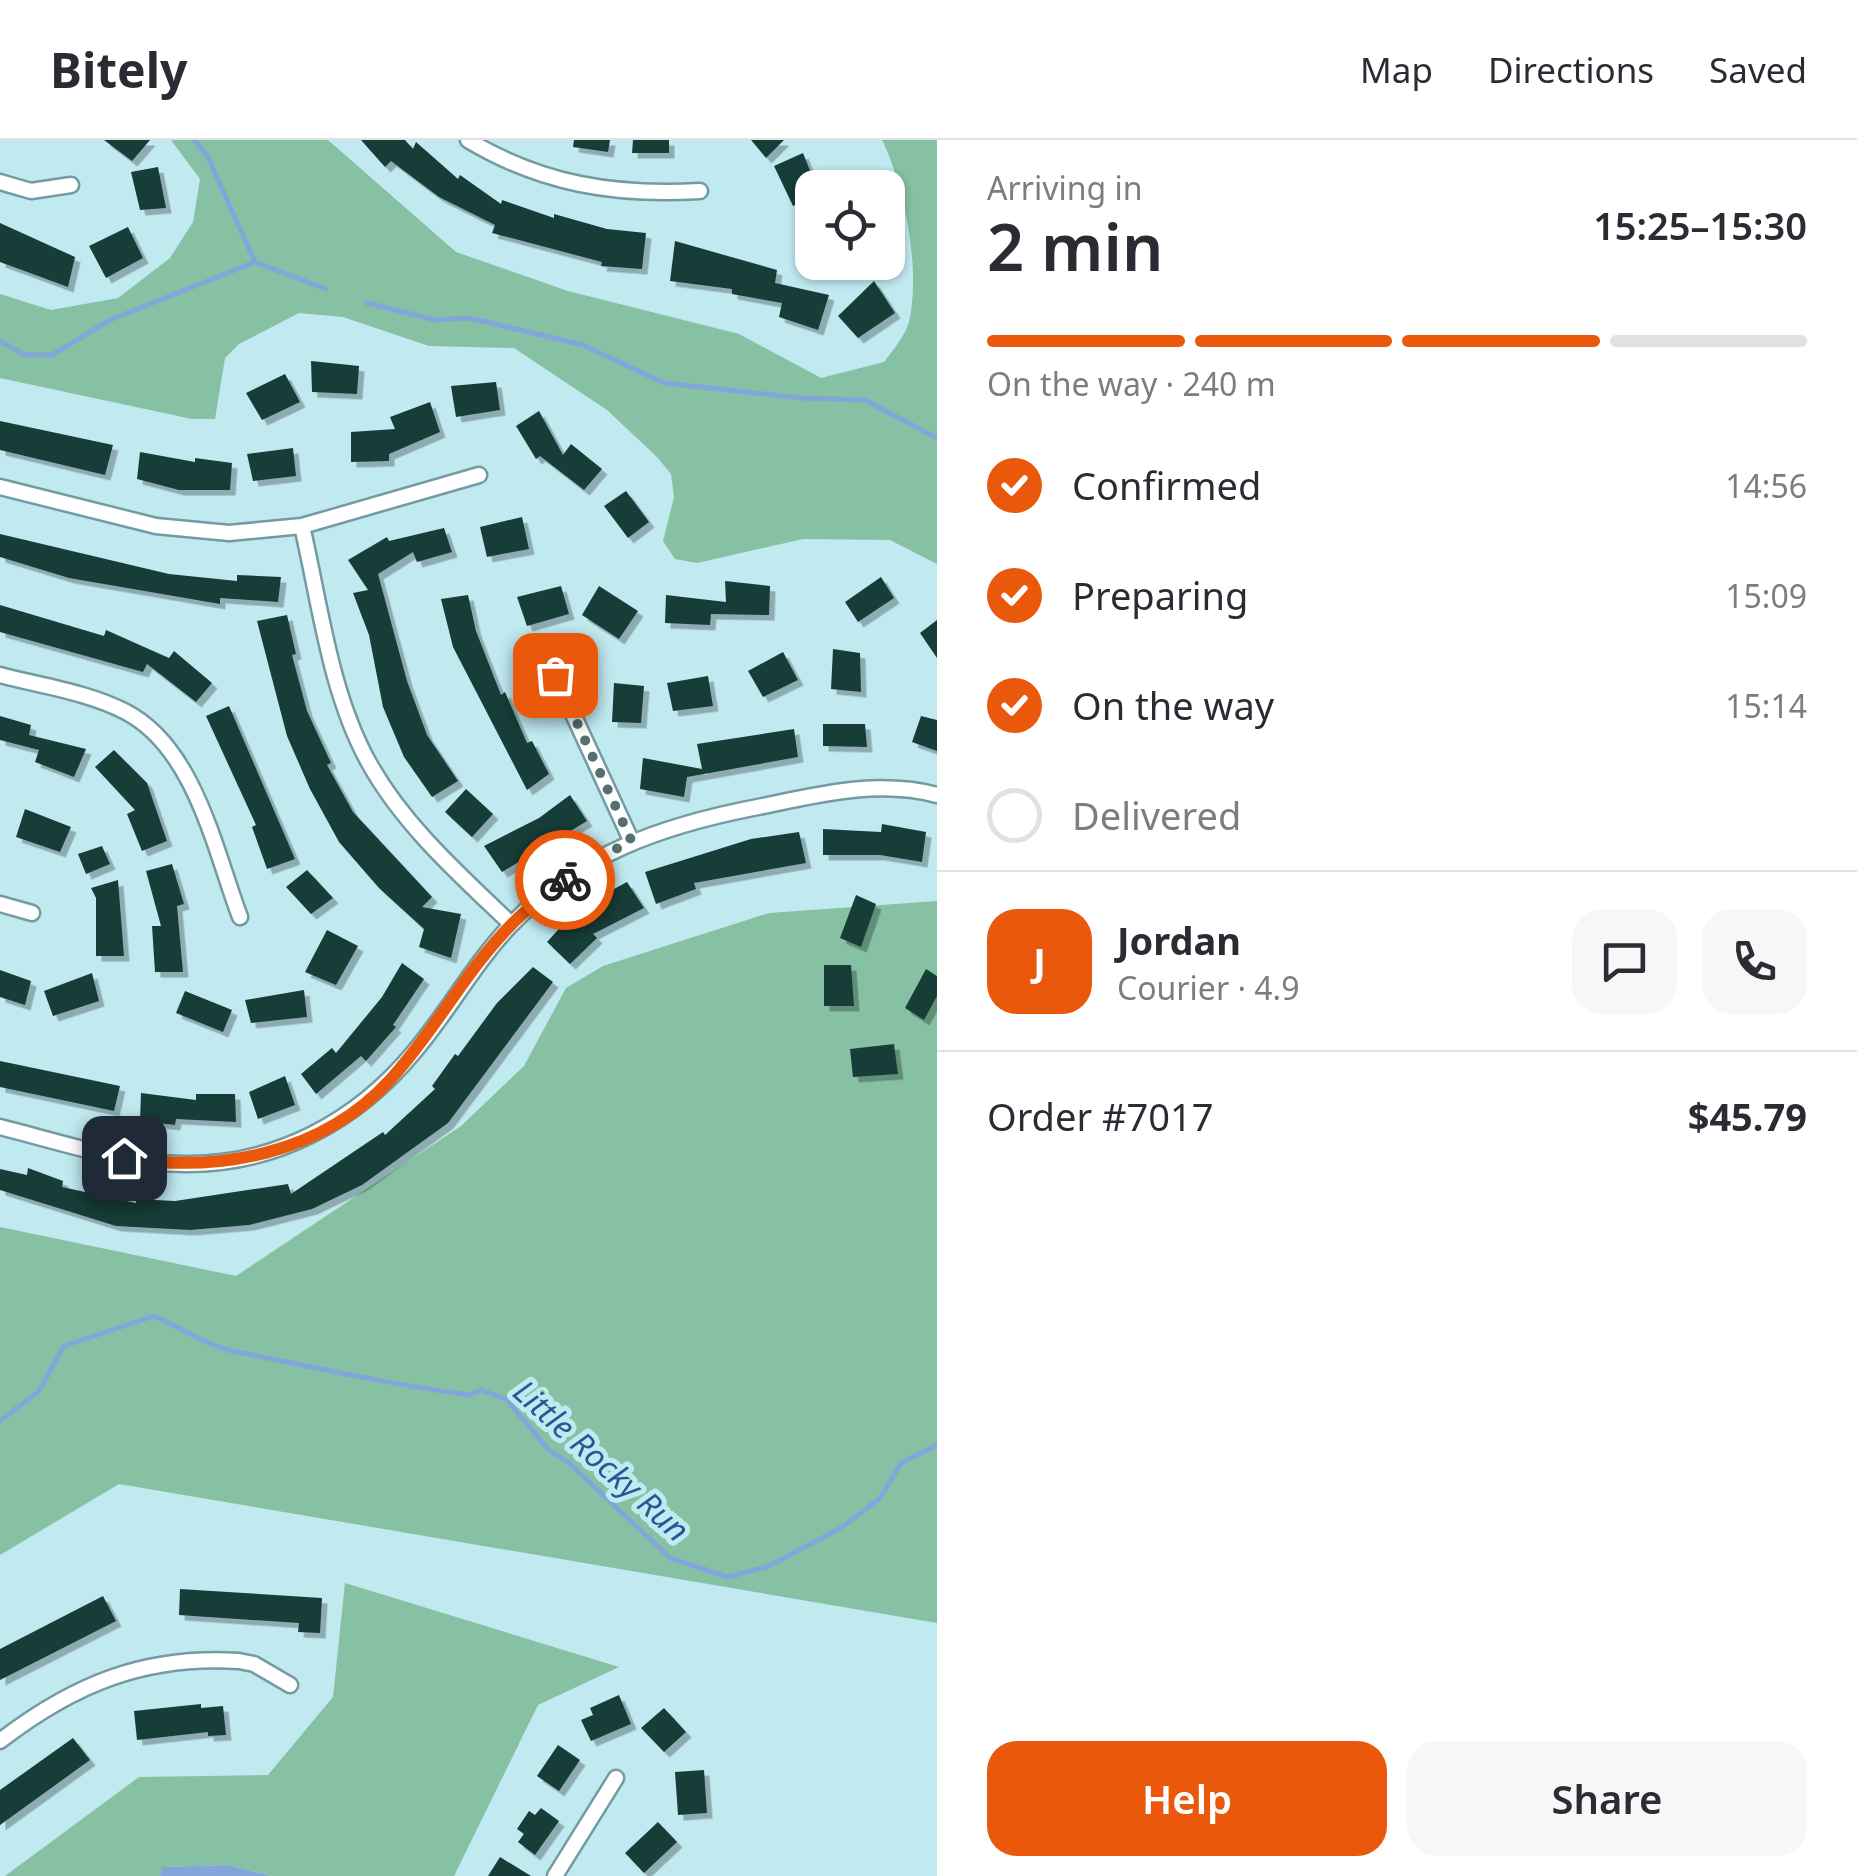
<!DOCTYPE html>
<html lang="en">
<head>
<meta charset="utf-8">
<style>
	body { margin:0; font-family:"Noto Sans",sans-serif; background:#f7f7f7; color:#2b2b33; height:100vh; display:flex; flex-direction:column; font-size:38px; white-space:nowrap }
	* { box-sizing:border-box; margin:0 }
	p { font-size:32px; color:#7c7c81 }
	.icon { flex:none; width:55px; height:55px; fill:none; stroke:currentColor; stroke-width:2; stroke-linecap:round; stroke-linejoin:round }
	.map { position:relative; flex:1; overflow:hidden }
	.sheet { display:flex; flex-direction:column; background:#fff; width:920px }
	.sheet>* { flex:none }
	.tools { position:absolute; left:795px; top:30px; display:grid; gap:20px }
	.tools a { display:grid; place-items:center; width:110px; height:110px; border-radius:20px; background:#fff; box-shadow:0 2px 8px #0004; font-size:50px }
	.pin { position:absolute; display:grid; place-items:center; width:85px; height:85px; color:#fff; margin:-42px; border-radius:20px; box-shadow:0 5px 15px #0006 }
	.courier { position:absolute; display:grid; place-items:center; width:100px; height:100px; margin:-50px; border:8px solid #ea580c; border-radius:50%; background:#fff; color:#222; box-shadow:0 2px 12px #0007 }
	.overview em { font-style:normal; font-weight:600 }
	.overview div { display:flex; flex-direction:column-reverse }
	.overview { display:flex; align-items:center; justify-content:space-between; height:170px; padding:0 50px }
	h1 { font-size:65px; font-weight:600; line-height:75px }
	.bar { display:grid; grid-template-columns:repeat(4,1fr); gap:15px 10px; align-content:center; height:120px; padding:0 50px }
	.bar i { height:12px; border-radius:8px; background:#e1e1e2 }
	.bar .on { background:#ea580c }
	.bar p { grid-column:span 4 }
	.line { display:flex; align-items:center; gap:25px; padding:0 50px; border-top:2px solid #e1e1e2 }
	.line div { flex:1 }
	.round { display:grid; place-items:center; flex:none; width:105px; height:105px; border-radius:30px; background:#f7f7f7 }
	ol { padding:0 50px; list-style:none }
	li { display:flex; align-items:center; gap:30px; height:110px }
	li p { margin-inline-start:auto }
	li .icon { padding:10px; border-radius:50%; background:#ea580c; color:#fff; stroke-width:4 }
	li:last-child { color:#7c7c81 }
	li i { width:55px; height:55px; border:5px solid #e1e1e2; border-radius:50% }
	.cta { display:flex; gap:20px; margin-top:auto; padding:20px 50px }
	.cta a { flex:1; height:115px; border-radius:30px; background:#ea580c; color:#fff; font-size:40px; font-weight:600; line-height:115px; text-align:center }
	.cta a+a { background:#f7f7f7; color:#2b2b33 }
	header { display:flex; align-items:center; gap:60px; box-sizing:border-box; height:140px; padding:0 50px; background:#fff; border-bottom:2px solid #e1e1e2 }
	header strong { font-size:48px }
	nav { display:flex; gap:55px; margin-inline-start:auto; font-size:35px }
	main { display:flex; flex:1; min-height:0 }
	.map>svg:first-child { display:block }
	.green { fill:#85c1a2 }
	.water { fill:#83a6da }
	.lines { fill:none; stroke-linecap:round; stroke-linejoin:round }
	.stream { stroke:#83a6da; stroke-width:5 }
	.building { fill:#183d39; filter:url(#shadow) }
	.minor-casing { stroke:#749ba1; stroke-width:19 }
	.minor { stroke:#fff; stroke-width:14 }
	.done { stroke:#566f73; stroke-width:10; stroke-dasharray:0 18 }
	.route { stroke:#ea580c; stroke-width:12 }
	.labels { text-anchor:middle; stroke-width:10; stroke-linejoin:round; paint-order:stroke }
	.water-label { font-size:32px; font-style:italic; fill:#295695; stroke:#c0e9f0 }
</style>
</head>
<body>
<header>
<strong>Bitely</strong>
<nav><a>Map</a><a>Directions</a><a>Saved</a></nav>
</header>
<main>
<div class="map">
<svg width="937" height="1736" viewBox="0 0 937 1736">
	<defs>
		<filter id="shadow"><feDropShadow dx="5.5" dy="5.5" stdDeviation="0" flood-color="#0004"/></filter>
	</defs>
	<rect width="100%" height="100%" fill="#c0e9f0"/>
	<path class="green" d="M171,0H328L456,112L568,151L739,194L821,238L884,222C893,210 905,196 909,182C921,131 905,46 882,0H937V424L890,400L803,399L697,423L675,419L663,401L674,357L671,334L657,317L607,270L514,208L429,206L343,177L299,173L239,204L225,218L215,279H192L0,238V154L51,170L118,158L170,118L193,82L200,39Z
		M937,761V1483L119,1344L0,1415V1087L236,1136L461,986L524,926L566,848L603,826L769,773Z
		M345,1443L619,1527L538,1565L454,1736H272L229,1725L163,1727L160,1736H5L139,1637L268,1635L333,1557Z"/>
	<path class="water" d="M229,1725L272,1736H160L162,1727Z"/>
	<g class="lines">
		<path class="stream" d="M194,0L207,15L255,122
			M367,163L435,180L470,178L583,205L664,243L801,258L865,260L937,298
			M0,201L25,215H52L110,180L255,122L326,149
			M0,1281L39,1251L64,1206L154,1176C179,1187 206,1205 233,1211C312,1227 389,1244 469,1255L481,1250L506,1259L549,1310L569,1323L670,1418L728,1437L769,1426L841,1388L880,1358L901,1323L937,1305"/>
	</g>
	<path class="building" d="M104,0H150L132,21Z
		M361,0H405L413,9L416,2L458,39L460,35L501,64L502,60L554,78V74L607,89L646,93L642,129L601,126L602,122L492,93L495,85L439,57L391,21L385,27Z
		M574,0H610L608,12L573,7Z
		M633,0H669V13H632Z
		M751,0H784L766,18Z
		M803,13L817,48H812V58L793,66L774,26Z
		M158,27L166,68L140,70L131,32Z
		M0,83L75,117L68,147L0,122Z
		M128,87L143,118L106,138L89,106Z
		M675,101L777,130L775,143L829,155L818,190L779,177L782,163L732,154V149L670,141Z
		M874,141L895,173L858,198L838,176Z
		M311,221L359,226L357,254L312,252Z
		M285,234L300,262L262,280L246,253Z
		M496,242L500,270L456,277L451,246Z
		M430,262L440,292L389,314V321L351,322V292L395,289L390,277Z
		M539,271L563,315L571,304L602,329L584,350L540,316L536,319L516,286Z
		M0,281L113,305L105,335L0,310Z
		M293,308L296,336L253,341L247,314Z
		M140,312L195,322V318L232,323L230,350H179L137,339Z
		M626,351L649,382L628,398L604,366Z
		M522,377L529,409L487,417L480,387Z
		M444,388L452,412L417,422L413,412L378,434L407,541L427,595L458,641L432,657L404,617L383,567L369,495L353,453L368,450L348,420L387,397L389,401Z
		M0,394L169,434L237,441V435L281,437L278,462L220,458V464L69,438L0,417Z
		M881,437L894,458L858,482L845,462Z
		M725,441L770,446L769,475L711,474L710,485L665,483L666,455L726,462Z
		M561,446L569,474L527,486L517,457Z
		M599,446L638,471L619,499L582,475Z
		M468,455L476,491L501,555L505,552L527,603L532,601L549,634L527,650L453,507L441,459Z
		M0,465L104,496L106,490L169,518L174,511L212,543L196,562L147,524L143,532L0,492Z
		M287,475L296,514L292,515L307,571L331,623L327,625L353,672L432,757L422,767L461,774L451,818L419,807L424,789L379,748L339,702L310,649L287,596L257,481Z
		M937,480V518L920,493Z
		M833,509L860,513L861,552L831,549Z
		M783,512L798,540L763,557L748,531Z
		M708,536L713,566L673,571L667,543Z
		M614,543L644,546L641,583L612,582Z
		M229,566L295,719L267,729L252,687L256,685L206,576Z
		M0,576L31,585L29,595L86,609L74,637L35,622L39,610L0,600Z
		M921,576L937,580V611L912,602Z
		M823,584H865L867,607L823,606Z
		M794,589L798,617L687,637L684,657L640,649L643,618L702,629L697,604Z
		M114,610L147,643L167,701L142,711L127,674L135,670L95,627Z
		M466,649L493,674L472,697L445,672Z
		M570,655L587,681L502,732L484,706L539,678Z
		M25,669L71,687L60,712L16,697Z
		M882,684L926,692L922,722L880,715H823V689L881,692Z
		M799,692L806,723L694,743L696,749L656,764L645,732L751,699Z
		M102,706L110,724L86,734L78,714Z
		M172,724L184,764L177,766L183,832H155L152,786H161L146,731Z
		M307,730L333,758L311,774L286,747Z
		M118,740L124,816H96V758L91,748Z
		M627,742L644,768L593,794L597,798L570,824L547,802L577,769Z
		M856,755L876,764L861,807L840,798Z
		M327,790L358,806L336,845L305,832Z
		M402,823L424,839L393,885L396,887L366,921L361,916L316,954L301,934L332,908L336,913L382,857Z
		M824,825H851L854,866H824Z
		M533,827L553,842L448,983L362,1045L312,1069L249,1085L190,1090L116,1086L0,1050V1029L27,1035L28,1028L63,1041L62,1047L136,1063V1059L175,1061L288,1044L291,1054L383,992L385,995L435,949L432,946L455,914L458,916L497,863Z
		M926,829L937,836V856L924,880L905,868Z
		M0,830L31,841L25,865L0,857Z
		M92,833L99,861L53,876L44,851Z
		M304,850L307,877L251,883L245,860Z
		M185,851L232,870L223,892L176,873Z
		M894,904L898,934L853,937L850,909Z
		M0,921L120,946L114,971L0,947Z
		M285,936L295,965L258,979L249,952Z
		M141,953L196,960V954H235L236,982L176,979L175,985L140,981Z
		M180,1449L322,1458L320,1493L298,1492L299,1483L179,1475Z
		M103,1456L116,1481L0,1540V1509Z
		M619,1555L631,1584L591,1601L581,1580L593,1575L590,1568Z
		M201,1564V1568L223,1566L226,1595L208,1596V1592L137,1600L134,1571Z
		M664,1568L686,1592L664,1612L641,1588Z
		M73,1598L90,1620L0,1685V1650Z
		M558,1605L580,1620L559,1651L537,1636Z
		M704,1630L707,1673L678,1675L675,1632Z
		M541,1668L559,1681L535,1715L518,1702L524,1694L517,1689L529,1671L535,1675Z
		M658,1682L677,1702L644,1733L625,1713Z
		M500,1717L531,1736H488Z"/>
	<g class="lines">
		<g class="minor-casing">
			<path id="minor" d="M468,0C541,44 615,56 700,51
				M0,42L31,51L71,45
				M0,347L156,386L229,393L302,386L479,335
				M302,386C320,464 330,553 369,623C404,686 460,735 511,784
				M0,535C41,546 88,552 126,572C195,608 215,711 240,777
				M555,535L631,700
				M0,764L32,773
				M0,987C60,1002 123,1024 185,1024C276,1025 357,981 414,912C448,872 474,824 510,786C578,714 664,685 758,667C817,655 877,639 937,655
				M0,1601C74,1544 145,1515 239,1521L254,1524L290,1545
				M555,1736L616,1638"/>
		</g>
		<use href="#minor" class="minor"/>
	</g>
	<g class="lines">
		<path class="done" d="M555,535L631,700L565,740"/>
		<path class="route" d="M124,1018C219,1033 322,1014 390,940C435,891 466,830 512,784C528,767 548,754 565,740"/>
	</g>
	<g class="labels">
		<g class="water-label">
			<text transform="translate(601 1321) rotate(42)" y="11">Little Rocky Run</text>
		</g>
	</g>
</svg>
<div class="tools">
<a><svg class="icon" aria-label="locate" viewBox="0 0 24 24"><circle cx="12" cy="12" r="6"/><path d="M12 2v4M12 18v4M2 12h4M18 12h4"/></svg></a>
</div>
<div class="pin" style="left:555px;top:535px;background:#ea580c"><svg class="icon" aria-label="bag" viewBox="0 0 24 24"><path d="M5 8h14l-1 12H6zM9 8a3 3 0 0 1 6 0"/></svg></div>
<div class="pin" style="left:124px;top:1018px;background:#1f2937"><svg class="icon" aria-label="home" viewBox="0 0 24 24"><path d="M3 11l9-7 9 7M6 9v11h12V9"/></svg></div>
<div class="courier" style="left:565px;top:740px"><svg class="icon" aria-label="bike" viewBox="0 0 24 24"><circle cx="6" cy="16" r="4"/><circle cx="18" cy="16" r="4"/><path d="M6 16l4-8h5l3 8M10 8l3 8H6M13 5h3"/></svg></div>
</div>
<section class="sheet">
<div class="overview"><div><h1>2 min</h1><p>Arriving in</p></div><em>15:25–15:30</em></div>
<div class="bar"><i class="on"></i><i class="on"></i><i class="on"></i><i></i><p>On the way · 240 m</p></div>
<ol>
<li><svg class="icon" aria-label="check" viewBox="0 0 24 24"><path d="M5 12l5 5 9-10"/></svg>Confirmed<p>14:56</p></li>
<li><svg class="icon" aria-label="check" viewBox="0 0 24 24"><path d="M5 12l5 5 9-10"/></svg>Preparing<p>15:09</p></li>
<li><svg class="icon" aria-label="check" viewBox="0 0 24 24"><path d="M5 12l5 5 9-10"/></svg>On the way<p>15:14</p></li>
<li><i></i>Delivered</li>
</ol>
<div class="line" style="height:180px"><b class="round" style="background:#ea580c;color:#fff">J</b><div><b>Jordan</b><p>Courier · 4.9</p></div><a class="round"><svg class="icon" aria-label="chat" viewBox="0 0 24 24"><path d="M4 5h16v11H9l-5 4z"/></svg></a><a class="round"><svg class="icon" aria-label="phone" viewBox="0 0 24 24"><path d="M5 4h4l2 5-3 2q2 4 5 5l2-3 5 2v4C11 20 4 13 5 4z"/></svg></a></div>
<div class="line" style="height:130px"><div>Order #7017</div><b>$45.79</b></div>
<div class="cta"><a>Help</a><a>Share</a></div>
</section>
</main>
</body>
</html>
